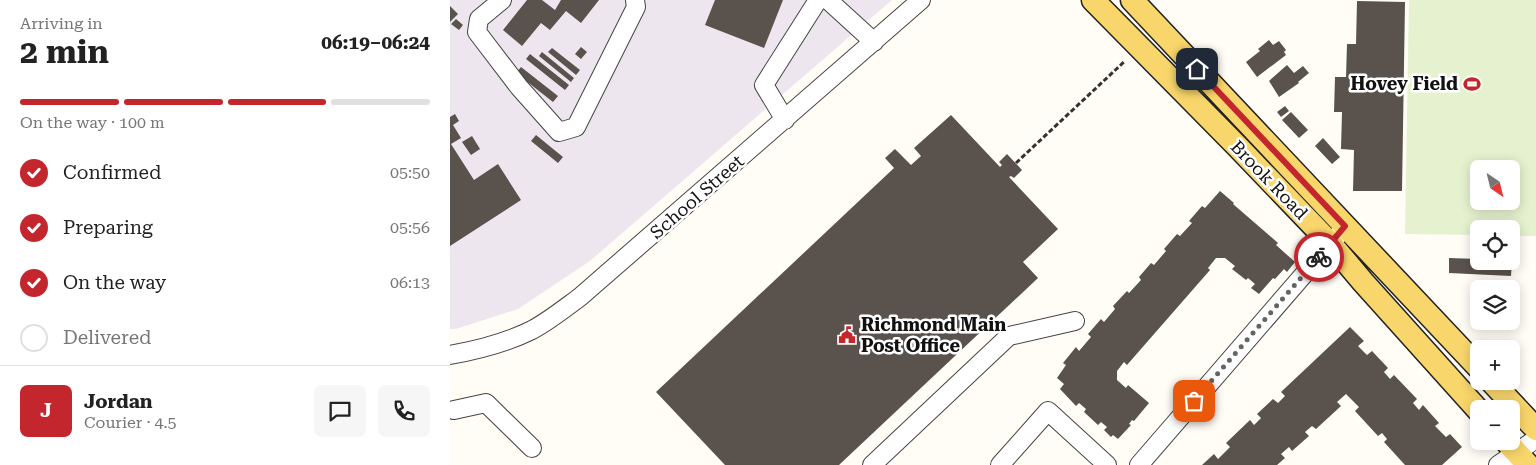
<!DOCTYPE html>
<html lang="en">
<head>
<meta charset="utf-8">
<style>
	body { margin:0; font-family:"Roboto Serif",serif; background:#f6f6f6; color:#222; height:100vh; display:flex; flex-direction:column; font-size:19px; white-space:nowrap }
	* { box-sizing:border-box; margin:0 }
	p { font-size:16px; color:#767676 }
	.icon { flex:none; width:28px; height:28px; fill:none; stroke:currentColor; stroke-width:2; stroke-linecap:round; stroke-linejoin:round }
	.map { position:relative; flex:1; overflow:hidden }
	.side { display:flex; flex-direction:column; background:#fff; width:450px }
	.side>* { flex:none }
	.needle { width:32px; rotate:145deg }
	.tools { position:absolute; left:1020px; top:160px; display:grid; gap:10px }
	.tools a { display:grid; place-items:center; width:50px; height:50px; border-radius:8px; background:#fff; box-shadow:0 2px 12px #0003; font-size:25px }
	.pin { position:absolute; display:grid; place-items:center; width:42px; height:42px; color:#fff; margin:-21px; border-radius:10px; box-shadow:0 2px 8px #0006 }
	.courier { position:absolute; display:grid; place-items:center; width:50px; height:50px; margin:-25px; border:4px solid #c4262e; border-radius:50%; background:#fff; color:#222; box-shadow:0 1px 6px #0007 }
	.overview em { font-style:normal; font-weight:700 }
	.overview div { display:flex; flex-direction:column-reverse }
	.overview { display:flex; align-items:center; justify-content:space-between; height:85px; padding:0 20px }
	h1 { font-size:32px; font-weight:700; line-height:38px }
	.bar { display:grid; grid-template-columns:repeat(4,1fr); gap:8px 5px; align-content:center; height:60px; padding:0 20px }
	.bar i { height:6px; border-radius:4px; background:#e0e0e0 }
	.bar .active { background:#c4262e }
	.bar p { grid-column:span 4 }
	.line { display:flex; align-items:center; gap:12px; padding:0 20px; border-top:1px solid #e0e0e0 }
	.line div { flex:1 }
	.round { display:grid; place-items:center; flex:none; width:52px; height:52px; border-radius:8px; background:#f6f6f6 }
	ol { padding:0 20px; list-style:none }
	li { display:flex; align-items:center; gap:15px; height:55px }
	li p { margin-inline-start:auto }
	li .icon { padding:5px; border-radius:50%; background:#c4262e; color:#fff; stroke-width:4 }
	li:last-child { color:#767676 }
	li i { width:28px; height:28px; border:2px solid #e0e0e0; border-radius:50% }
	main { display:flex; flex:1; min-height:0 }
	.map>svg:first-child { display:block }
	.industrial { fill:#eee6ef }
	.pitch { fill:#e6f2cf; fill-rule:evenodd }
	.building { fill:#5a524d }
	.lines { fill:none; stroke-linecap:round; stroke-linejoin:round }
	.minor-casing { stroke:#444; stroke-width:20 }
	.major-casing { stroke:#222; stroke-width:25 }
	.path { stroke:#333; stroke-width:3; stroke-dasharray:5 2.5; stroke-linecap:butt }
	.minor { stroke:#fff; stroke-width:18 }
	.major { stroke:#f9d66b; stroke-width:22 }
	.done { stroke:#646461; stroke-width:5; stroke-dasharray:0 9 }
	.route { stroke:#c4262e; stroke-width:6 }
	.labels { text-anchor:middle; stroke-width:5; stroke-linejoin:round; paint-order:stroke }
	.poi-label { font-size:18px; font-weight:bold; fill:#111; stroke:#fff; text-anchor:end }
	.street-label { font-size:18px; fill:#111; stroke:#fff }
</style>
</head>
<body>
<main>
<section class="side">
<div class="overview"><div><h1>2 min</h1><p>Arriving in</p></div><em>06:19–06:24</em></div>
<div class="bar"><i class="active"></i><i class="active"></i><i class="active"></i><i></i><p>On the way · 100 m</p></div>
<ol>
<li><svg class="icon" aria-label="check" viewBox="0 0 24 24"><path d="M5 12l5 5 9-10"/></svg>Confirmed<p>05:50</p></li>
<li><svg class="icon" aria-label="check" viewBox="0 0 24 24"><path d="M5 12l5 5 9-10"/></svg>Preparing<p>05:56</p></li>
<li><svg class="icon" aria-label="check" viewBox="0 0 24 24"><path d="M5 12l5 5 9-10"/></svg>On the way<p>06:13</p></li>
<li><i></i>Delivered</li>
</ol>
<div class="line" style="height:90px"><b class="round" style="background:#c4262e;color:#fff">J</b><div><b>Jordan</b><p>Courier · 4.5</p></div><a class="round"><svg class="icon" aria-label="chat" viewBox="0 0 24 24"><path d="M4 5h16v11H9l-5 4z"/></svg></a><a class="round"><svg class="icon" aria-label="phone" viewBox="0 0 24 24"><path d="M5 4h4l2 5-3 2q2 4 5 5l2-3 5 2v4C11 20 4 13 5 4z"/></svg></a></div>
</section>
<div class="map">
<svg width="1086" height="465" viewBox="0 0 1086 465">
	<rect width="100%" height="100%" fill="#fffdf5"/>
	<path class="industrial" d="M0,0H442L140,261L68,309L6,329H0Z"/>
	<path class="pitch" d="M959,0H1086V236H1061V229H1029V235L955,234ZM1029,169H1061V201H1029Z"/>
	<path class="building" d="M77,0H92L105,10L111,0H149L131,23L116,11L100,30L91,23L72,46L53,30Z
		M265,0H333L314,48L255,25Z
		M907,1L955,2L952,191H903L904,150L891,149L892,112H884L885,77H896L897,44H906Z
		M0,6L8,14L0,22Z
		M6,19L13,25L9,30L1,24Z
		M819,40L823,45L829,41L836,50L834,52L836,55L807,77L796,62L810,51L808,49Z
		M131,47L137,52L131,59L125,54Z
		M102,48L130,70L126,75L98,52Z
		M92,52L124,78L121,82L89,56Z
		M80,54L119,85L115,90L76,59Z
		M837,65L844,73L853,66L859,73L848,82L849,83L829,97L819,81Z
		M71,67L108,96L103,102L66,73Z
		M835,106L839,111L831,117L827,112Z
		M841,112L858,130L849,138L832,120Z
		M5,114L9,121L3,125L11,138L1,144L24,180L48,164L71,200L0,246V117Z
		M501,115L550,167L552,165L549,162L557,154L572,170L564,178L561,176L559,177L608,229L573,262L588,278L389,465H275L206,392L444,168L435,158L445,149L461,165L471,156L464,148Z
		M86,135L113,157L108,163L81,141Z
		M22,136L30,149L21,155L12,142Z
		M873,138L890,157L882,164L865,146Z
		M770,191L784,203L783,204L828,243L826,245L845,262L837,272L834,269L825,279L823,278L809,294L801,288L805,284L798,278L796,280L782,269L785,266L775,258H766L758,268L760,270L677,365L674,362L667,371V380L676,388L678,385L699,403L684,421L682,420L679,424L681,425L668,439L663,435L661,437L654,430L657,427L651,422L648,425L634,412L636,409L629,403L626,406L610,389L614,384L607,378L616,365L613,363L626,347L629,351L641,337L638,334L651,319L654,322L665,309L663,306L677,291L679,293L691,280L689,277L701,263L704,265L716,251L714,249L727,234L730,236L742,223L739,221L752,206L755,208Z
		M999,258L1029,259V261H1062L1061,276L999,273Z
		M900,327L914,341L908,346L917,355L922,351L938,368L934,372L940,379L944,375L967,399L963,403L969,410L973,405L989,423L985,426L996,437L1000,434L1012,447L992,465H955L934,442L937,439L932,433L928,436L905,411L909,407L896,394L887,402L891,406L866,429L862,426L855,432L859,436L842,451L839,447L831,454L835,458L827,465H752L764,454L768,459L780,447L776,443L800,420L804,425L811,418L807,414L823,399L828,403L835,396L831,392Z"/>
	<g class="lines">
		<g class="minor-casing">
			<path id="minor" d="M52,0L29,19L27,32L69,87L109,132L126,127L186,7L185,0
				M378,0L424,42
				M335,120L314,85L368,0
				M0,355C28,350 56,343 82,330C99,321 115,308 130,297L471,0
				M4,410L36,403L82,448
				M422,465L559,336L625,321
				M550,465L598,411L657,465
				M689,465L888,235
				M1048,465L1086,439"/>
		</g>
		<g class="major-casing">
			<path id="major" d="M643,0L786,145L881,244L913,282L1029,411
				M682,0L1029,368
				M1041,381L1086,429
				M1056,441L1078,465"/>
		</g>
		<path class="path" d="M566,163L675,61"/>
		<use href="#minor" class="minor"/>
		<use href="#major" class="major"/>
	</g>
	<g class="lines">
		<path class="done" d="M744,401L869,257"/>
		<path class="route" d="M747,69L895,226L869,257"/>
	</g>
	<defs>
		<g id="stadium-bare" transform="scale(1.35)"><path d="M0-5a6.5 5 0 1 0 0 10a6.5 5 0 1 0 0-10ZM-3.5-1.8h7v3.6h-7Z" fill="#c4262e" stroke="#fff" stroke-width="2.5" paint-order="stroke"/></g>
		<g id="civic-bare" transform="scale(1.35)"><path d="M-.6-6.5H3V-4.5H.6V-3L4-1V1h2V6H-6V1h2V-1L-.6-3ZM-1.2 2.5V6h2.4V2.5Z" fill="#c4262e" stroke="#fff" stroke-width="2.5" paint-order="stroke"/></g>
	</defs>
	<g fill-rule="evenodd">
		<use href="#stadium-bare" x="1022" y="84"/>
		<use href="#civic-bare" x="397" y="335"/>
	</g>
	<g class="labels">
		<g class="poi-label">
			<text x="1008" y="90">Hovey Field</text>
			<text x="411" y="331" text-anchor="start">Richmond Main<tspan x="411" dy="21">Post Office</tspan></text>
		</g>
		<g class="street-label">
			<text transform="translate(819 180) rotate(46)" y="6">Brook Road</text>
			<text transform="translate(247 197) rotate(-41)" y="6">School Street</text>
		</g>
	</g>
</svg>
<div class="tools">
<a><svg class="needle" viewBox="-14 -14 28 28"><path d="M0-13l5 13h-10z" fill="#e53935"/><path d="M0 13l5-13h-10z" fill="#767676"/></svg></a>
<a><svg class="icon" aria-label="locate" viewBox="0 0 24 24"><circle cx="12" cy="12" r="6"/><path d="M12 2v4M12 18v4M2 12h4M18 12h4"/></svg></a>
<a><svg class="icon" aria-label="layers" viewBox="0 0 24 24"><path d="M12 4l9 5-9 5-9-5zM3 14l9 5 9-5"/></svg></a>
<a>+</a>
<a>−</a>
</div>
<div class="pin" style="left:744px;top:401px;background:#ea580c"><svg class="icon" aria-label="bag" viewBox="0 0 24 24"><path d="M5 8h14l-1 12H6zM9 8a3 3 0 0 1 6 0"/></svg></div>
<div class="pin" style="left:747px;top:69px;background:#1f2937"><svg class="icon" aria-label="home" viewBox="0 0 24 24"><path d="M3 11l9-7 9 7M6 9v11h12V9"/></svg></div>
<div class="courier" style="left:869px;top:257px"><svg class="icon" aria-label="bike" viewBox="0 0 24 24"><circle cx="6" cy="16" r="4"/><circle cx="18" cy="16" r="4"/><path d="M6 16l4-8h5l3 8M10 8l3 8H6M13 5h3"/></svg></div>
</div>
</main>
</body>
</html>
